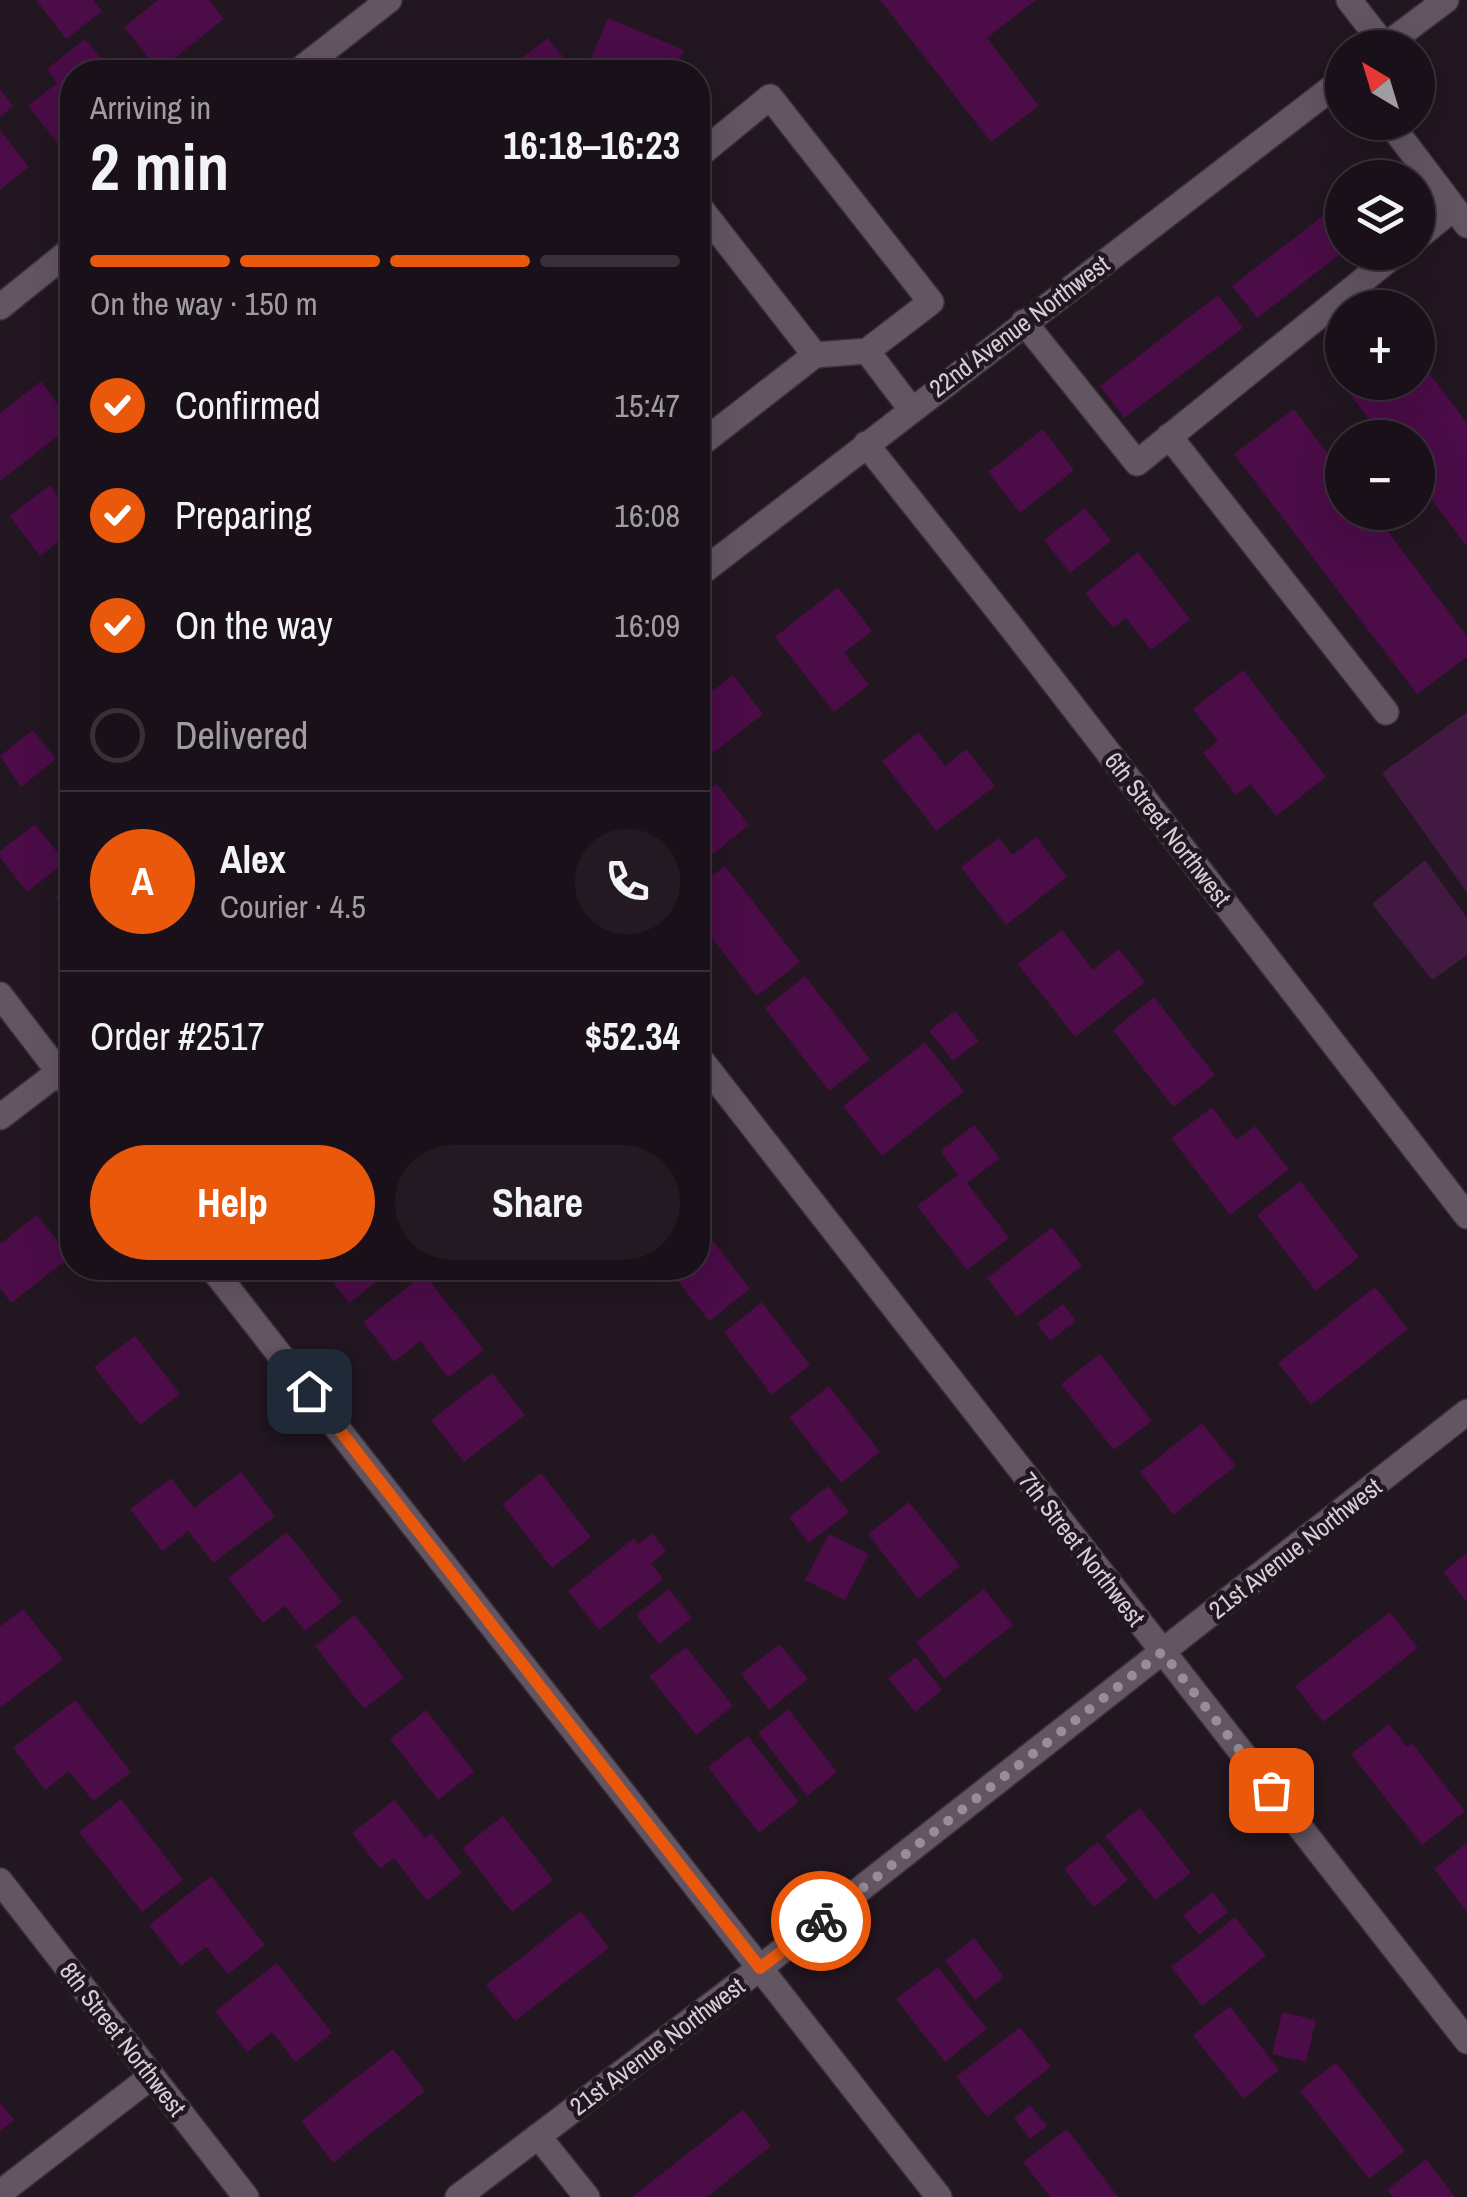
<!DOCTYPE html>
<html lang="en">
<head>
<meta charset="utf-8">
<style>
	body { margin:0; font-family:"Archivo Narrow",sans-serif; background:#231922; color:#f1f3f6; height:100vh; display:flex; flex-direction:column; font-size:38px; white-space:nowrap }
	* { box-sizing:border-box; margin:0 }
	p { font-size:32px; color:#9f9da2 }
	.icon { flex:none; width:55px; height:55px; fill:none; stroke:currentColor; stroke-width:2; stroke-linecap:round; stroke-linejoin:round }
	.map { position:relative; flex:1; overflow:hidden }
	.drawer { position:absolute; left:60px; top:60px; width:650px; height:1220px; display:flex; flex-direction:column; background:#1a1019; border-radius:40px; box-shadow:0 10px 40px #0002,0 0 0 2px #383038 }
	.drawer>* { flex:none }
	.needle { width:65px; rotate:322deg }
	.fabs { position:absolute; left:1325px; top:30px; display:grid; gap:20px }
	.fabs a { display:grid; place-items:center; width:110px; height:110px; border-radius:50%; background:#1a1019; box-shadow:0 10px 40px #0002,0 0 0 2px #383038; font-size:50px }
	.pin { position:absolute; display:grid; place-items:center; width:85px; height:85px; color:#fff; margin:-42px; border-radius:20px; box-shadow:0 5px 15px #0006 }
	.courier { position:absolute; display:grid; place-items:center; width:100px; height:100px; margin:-50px; border:8px solid #ea580c; border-radius:50%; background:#fff; color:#222; box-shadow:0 2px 12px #0007 }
	.summary em { font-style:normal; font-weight:700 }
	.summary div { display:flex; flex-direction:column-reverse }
	.summary { display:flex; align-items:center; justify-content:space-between; height:170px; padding:0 30px }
	h1 { font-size:65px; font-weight:700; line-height:75px }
	.bar { display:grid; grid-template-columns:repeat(4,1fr); gap:15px 10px; align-content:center; height:120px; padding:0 30px }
	.bar i { height:12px; border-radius:8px; background:#383038 }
	.bar .active { background:#ea580c }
	.bar p { grid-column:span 4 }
	.line { display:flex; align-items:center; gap:25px; padding:0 30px; border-top:2px solid #383038 }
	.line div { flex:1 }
	.round { display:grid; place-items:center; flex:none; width:105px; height:105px; border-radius:52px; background:#231922 }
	ol { padding:0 30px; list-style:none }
	li { display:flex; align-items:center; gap:30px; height:110px }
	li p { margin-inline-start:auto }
	li .icon { padding:10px; border-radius:50%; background:#ea580c; color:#fff; stroke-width:4 }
	li:last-child { color:#9f9da2 }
	li i { width:55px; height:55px; border:5px solid #383038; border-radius:50% }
	.cta { display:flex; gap:20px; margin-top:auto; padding:20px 30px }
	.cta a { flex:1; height:115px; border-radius:60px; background:#ea580c; color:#fff; font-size:40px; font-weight:700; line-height:115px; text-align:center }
	.cta a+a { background:#231922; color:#f1f3f6 }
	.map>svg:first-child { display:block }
	.green { fill:#421a41 }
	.building { fill:#4b0c48 }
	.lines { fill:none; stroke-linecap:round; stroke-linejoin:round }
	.minor-casing { stroke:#383037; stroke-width:28 }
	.minor { stroke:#635562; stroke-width:25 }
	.done { stroke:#978e97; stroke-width:10; stroke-dasharray:0 18 }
	.route { stroke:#ea580c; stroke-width:12 }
	.labels { text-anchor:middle; stroke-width:9; stroke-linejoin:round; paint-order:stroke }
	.street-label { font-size:25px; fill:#d6ced6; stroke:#221621 }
</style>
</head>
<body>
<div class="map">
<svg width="1467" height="2197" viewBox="0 0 1467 2197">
	<rect width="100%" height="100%" fill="#221621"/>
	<path class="green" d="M1467,712V893L1382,773Z
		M1425,860L1467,918V955L1432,980L1372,904Z"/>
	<path class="building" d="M36,0H93L102,11L66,39Z
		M158,0H209L224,19L158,71L124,27Z
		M880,0H1036L987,38L1039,106L991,142Z
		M608,18L684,50L674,72H625L591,58Z
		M548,38L575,72H503Z
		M85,39L112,72H72V135L59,145L28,106L57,83L47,69Z
		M0,89L13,106L0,117Z
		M0,130L29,167L0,190Z
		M1342,201V253L1257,318L1232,286Z
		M1218,295L1243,328L1124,418L1100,386Z
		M1418,358L1467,423V547L1418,482V438H1383L1336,376L1342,371V382H1418Z
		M41,381L72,425L0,481V413Z
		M1294,409L1342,473V512H1373L1467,636V657L1417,694L1234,454Z
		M1043,429L1074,470L1020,513L988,472Z
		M50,485L72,515V531L40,556L10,516Z
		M1085,508L1111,541L1070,573L1044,540Z
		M1138,552L1190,619L1151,650L1126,618L1113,628L1085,593Z
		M838,587L872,631L844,653L869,685L834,712L775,637Z
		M1243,670L1326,777L1276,816L1251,784L1236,795L1203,753L1218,741L1193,709Z
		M733,675L763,714L709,756L698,741V703Z
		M33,730L56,759L21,787L0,756Z
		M919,732L945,766L966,749L995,786L936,831L882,761Z
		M717,784L749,825L713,854L698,834V799Z
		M35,824L65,862L27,892L0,857V851Z
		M1036,837L1067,877L1006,925L961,867L999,838L1012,855Z
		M725,866L800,962L757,996L698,920V887Z
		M72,885V920L55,898Z
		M1062,930L1093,970L1119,949L1145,982L1075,1037L1018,964Z
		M805,976L870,1059L829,1091L765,1008Z
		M1154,997L1215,1075L1173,1107L1113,1030Z
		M955,1011L979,1041L953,1061L929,1031Z
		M925,1042L964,1091L882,1156L843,1106Z
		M1212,1107L1237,1140L1255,1126L1289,1169L1230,1215L1171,1138Z
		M974,1125L1000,1158L967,1183L1009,1238L967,1270L917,1206L958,1175L940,1151Z
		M1300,1181L1359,1257L1316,1291L1257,1215Z
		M37,1215L70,1257L11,1303L0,1288V1244Z
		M698,1222L750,1289L709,1321L668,1268H698Z
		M1052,1227L1082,1266L1017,1317L987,1278Z
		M322,1268H386L390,1271L349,1303Z
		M424,1274L484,1350L448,1378L420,1341L394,1362L363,1322Z
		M1375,1287L1408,1329L1311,1405L1278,1363Z
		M762,1302L810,1365L772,1395L724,1332Z
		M1063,1304L1076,1321L1050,1341L1037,1324Z
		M135,1336L180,1394L140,1425L94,1367Z
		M1100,1354L1152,1421L1114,1450L1061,1384Z
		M492,1373L525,1415L464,1462L431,1420Z
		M829,1386L880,1452L841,1483L789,1417Z
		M1202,1423L1236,1466L1173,1515L1140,1472Z
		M241,1472L275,1516L213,1563L188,1531L162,1551L130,1509L171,1478L194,1508Z
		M541,1473L591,1537L552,1568L502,1504Z
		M828,1486L849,1512L809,1543L789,1517Z
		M909,1502L960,1566L918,1599L868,1534Z
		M287,1532L342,1602L305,1631L285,1606L263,1623L228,1578Z
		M652,1533L666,1551L651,1563L663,1579L599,1630L568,1591L634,1538L638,1544Z
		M829,1534L869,1554L845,1600L805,1580Z
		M1467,1553V1603L1443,1572Z
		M669,1589L692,1618L659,1644L636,1615Z
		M984,1589L1013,1625L944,1679L916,1642Z
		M23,1609L63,1659L0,1708V1626Z
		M1390,1612L1418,1648L1323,1722L1295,1686Z
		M355,1615L404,1678L364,1709L315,1646Z
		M780,1644L808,1679L769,1710L741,1674Z
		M686,1647L733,1706L696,1735L649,1676Z
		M916,1657L942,1690L915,1712L888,1678Z
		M75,1700L131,1772L93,1801L69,1771L45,1790L13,1748Z
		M788,1709L837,1772L807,1796L758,1733Z
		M426,1710L474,1772L438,1800L390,1739Z
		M1389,1724L1407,1747L1412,1743L1465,1811L1422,1845L1351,1754Z
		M748,1736L799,1802L759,1833L708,1767Z
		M121,1799L183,1880L142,1912L79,1832Z
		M394,1800L425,1838L431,1833L462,1873L427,1901L394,1858L380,1869L352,1833Z
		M1140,1808L1191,1873L1155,1900L1105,1836Z
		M503,1816L553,1880L512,1912L462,1848Z
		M1098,1842L1128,1880L1094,1907L1064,1869Z
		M1467,1843V1912L1434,1869Z
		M211,1876L265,1945L228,1974L206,1947L181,1966L149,1925Z
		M1213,1892L1228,1912L1199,1935L1183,1915Z
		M581,1911L609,1948L515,2021L486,1985Z
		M1235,1917L1266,1956L1202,2006L1171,1967Z
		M974,1938L1004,1977L975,2000L945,1961Z
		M277,1963L332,2033L295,2062L272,2032L247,2052L215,2011Z
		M938,1967L987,2029L945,2062L896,1999Z
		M1230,2006L1279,2070L1243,2099L1193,2035Z
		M1282,2012L1316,2020L1306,2062L1272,2054Z
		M1020,2027L1051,2067L987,2117L956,2077Z
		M393,2049L425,2091L333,2163L301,2121Z
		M1336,2062L1405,2151L1369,2179L1300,2091Z
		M0,2102L14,2120L0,2131Z
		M1030,2105L1047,2126L1030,2139L1014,2118Z
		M743,2110L771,2146L707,2197H632Z
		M1067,2129L1118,2197H1050L1023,2162Z
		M1426,2159L1455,2197H1393L1387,2190Z"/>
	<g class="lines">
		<g class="minor-casing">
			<path id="minor" d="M1349,0L1384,45
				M1382,48L1446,0
				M297,72L389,0
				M1389,122L1467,225
				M698,156L770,97L931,302L867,351L815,355L698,446
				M698,205L815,355
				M1418,237L1454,208
				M0,307L72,249
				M1024,322L1137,463L1398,252
				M867,351L911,409
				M1169,436L1386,712
				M866,444L1012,628L1467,1216
				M698,575L1342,80
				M0,995L72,1089
				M698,1056L1467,2041
				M0,1117L72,1062
				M212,1268L939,2197
				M0,1881L246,2197
				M538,2136L587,2197
				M0,2193L152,2076
				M458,2197L760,1968L1467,1412"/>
		</g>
		<use href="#minor" class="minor"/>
	</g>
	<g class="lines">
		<path class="done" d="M821,1921L1162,1652L1271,1790"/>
		<path class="route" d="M309,1391L760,1968L821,1921"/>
	</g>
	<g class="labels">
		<g class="street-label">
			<text transform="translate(1019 326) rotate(-37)" y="9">22nd Avenue Northwest</text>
			<text transform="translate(1168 829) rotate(52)" y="9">6th Street Northwest</text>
			<text transform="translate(1295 1548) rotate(-38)" y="9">21st Avenue Northwest</text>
			<text transform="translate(1082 1549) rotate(52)" y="9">7th Street Northwest</text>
			<text transform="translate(123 2039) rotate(52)" y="9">8th Street Northwest</text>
			<text transform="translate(657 2046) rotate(-37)" y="9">21st Avenue Northwest</text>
		</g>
	</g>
</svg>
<div class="fabs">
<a><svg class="needle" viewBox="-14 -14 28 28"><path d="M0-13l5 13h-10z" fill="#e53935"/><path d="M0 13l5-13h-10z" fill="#9f9da2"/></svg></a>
<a><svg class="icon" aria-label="layers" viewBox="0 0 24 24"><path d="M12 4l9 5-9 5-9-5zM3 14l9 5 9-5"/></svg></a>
<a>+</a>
<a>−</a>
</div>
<div class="pin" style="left:1271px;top:1790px;background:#ea580c"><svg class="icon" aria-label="bag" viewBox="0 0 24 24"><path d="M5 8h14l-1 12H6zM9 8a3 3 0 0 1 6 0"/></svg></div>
<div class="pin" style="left:309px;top:1391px;background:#1f2937"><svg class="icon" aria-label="home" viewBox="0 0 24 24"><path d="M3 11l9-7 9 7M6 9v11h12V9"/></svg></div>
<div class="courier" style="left:821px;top:1921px"><svg class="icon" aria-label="bike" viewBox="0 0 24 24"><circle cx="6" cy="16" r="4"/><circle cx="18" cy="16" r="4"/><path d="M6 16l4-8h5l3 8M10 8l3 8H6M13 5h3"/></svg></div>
<section class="drawer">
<div class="summary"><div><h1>2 min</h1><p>Arriving in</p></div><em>16:18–16:23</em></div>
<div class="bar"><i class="active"></i><i class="active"></i><i class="active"></i><i></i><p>On the way · 150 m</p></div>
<ol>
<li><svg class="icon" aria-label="check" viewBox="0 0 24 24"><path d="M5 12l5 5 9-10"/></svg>Confirmed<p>15:47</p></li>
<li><svg class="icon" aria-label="check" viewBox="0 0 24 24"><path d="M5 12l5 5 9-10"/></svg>Preparing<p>16:08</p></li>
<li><svg class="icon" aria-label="check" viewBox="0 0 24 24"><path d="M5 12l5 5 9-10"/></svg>On the way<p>16:09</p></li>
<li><i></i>Delivered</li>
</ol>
<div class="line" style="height:180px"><b class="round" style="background:#ea580c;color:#fff">A</b><div><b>Alex</b><p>Courier · 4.5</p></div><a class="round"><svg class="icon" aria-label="phone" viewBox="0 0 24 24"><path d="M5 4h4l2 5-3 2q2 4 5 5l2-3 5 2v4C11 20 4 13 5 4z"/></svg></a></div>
<div class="line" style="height:130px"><div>Order #2517</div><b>$52.34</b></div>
<div class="cta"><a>Help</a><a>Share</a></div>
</section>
</div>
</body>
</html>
